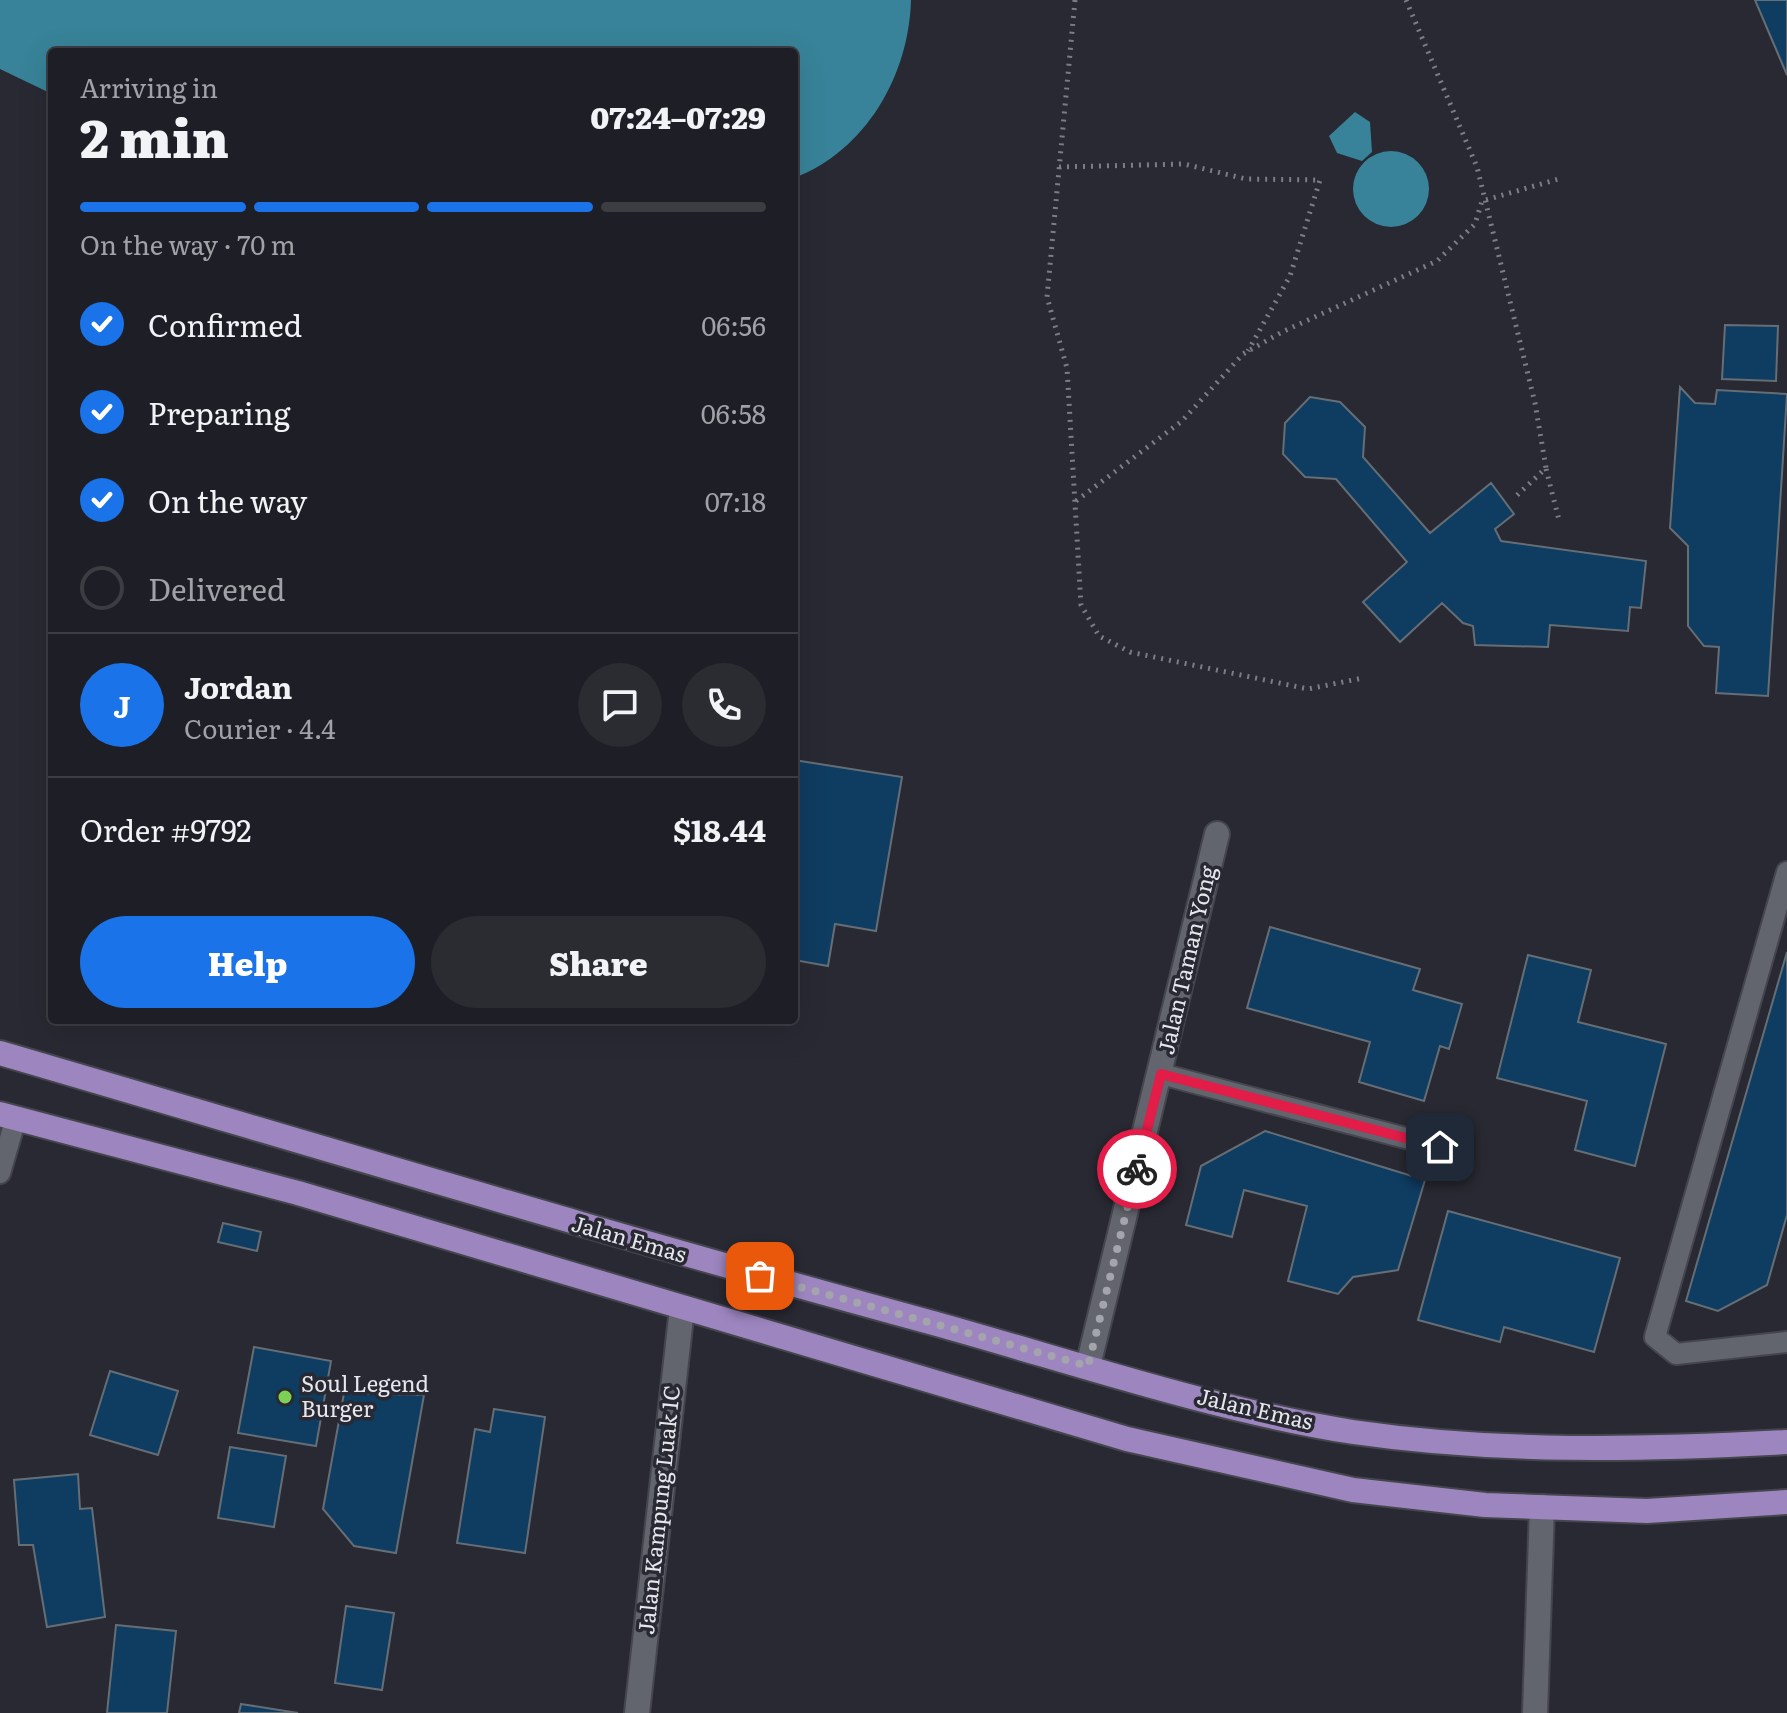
<!DOCTYPE html>
<html lang="en">
<head>
<meta charset="utf-8">
<style>
	body { margin:0; font-family:Literata,serif; background:#2b2c32; color:#f1f3f6; height:100vh; display:flex; flex-direction:column; font-size:30px; white-space:nowrap }
	* { box-sizing:border-box; margin:0 }
	p { font-size:26px; color:#a1a2a7 }
	.icon { flex:none; width:44px; height:44px; fill:none; stroke:currentColor; stroke-width:2; stroke-linecap:round; stroke-linejoin:round }
	.map { position:relative; flex:1; overflow:hidden }
	.side { position:absolute; left:48px; top:48px; width:750px; height:976px; display:flex; flex-direction:column; background:#1e1f26; border-radius:8px; box-shadow:0 8px 32px #0002,0 0 0 2px #3c3d43 }
	.side>* { flex:none }
	.pin { position:absolute; display:grid; place-items:center; width:68px; height:68px; color:#fff; margin:-34px; border-radius:16px; box-shadow:0 4px 12px #0006 }
	.courier { position:absolute; display:grid; place-items:center; width:80px; height:80px; margin:-40px; border:6px solid #e11d48; border-radius:50%; background:#fff; color:#222; box-shadow:0 2px 10px #0007 }
	.headline em { font-style:normal; font-weight:800 }
	.headline div { display:flex; flex-direction:column-reverse }
	.headline { display:flex; align-items:center; justify-content:space-between; height:136px; padding:0 32px }
	h1 { font-size:52px; font-weight:800; line-height:60px }
	.bar { display:grid; grid-template-columns:repeat(4,1fr); gap:12px 8px; align-content:center; height:96px; padding:0 32px }
	.bar i { height:10px; border-radius:6px; background:#3c3d43 }
	.bar .current { background:#1a73e8 }
	.bar p { grid-column:span 4 }
	.line { display:flex; align-items:center; gap:20px; padding:0 32px; border-top:2px solid #3c3d43 }
	.line div { flex:1 }
	.round { display:grid; place-items:center; flex:none; width:84px; height:84px; border-radius:42px; background:#2b2c32 }
	ol { padding:0 32px; list-style:none }
	li { display:flex; align-items:center; gap:24px; height:88px }
	li p { margin-inline-start:auto }
	li .icon { padding:8px; border-radius:50%; background:#1a73e8; color:#fff; stroke-width:4 }
	li:last-child { color:#a1a2a7 }
	li i { width:44px; height:44px; border:4px solid #3c3d43; border-radius:50% }
	.cta { display:flex; gap:16px; margin-top:auto; padding:16px 32px }
	.cta a { flex:1; height:92px; border-radius:48px; background:#1a73e8; color:#fff; font-size:32px; font-weight:800; line-height:92px; text-align:center }
	.cta a+a { background:#2b2c32; color:#f1f3f6 }
	.map>svg:first-child { display:block }
	.water { fill:#388399 }
	.building { fill:#0f3c61; stroke:#656d75; stroke-width:2 }
	.lines { fill:none; stroke-linecap:round; stroke-linejoin:round }
	.lane-casing { stroke:#44454d; stroke-width:24 }
	.street-casing { stroke:#44454d; stroke-width:28 }
	.primary-casing { stroke:#44454d; stroke-width:28 }
	.path { stroke:#7c7d85; stroke-width:5; stroke-dasharray:2 6; stroke-linecap:butt }
	.lane { stroke:#63656e; stroke-width:20 }
	.street { stroke:#63656e; stroke-width:24 }
	.primary { stroke:#9d86bf; stroke-width:24 }
	.done { stroke:#a4a4ac; stroke-width:8; stroke-dasharray:0 14.4 }
	.route { stroke:#e11d48; stroke-width:10 }
	.poi-dot { fill:#7cd155; stroke:#282932; stroke-width:3 }
	.labels { text-anchor:middle; stroke-width:7; stroke-linejoin:round; paint-order:stroke }
	.street-label { font-size:22px; fill:#e6e7ed; stroke:#282932 }
	.poi-label { font-size:22px; fill:#e6e7ed; stroke:#282932; text-anchor:start }
</style>
</head>
<body>
<div class="map">
<svg width="1787" height="1713" viewBox="0 0 1787 1713">
	<rect width="100%" height="100%" fill="#282932"/>
	<path class="water" d="M0,0H911C909,75 866,151 794,178V52H52V94L0,69Z
		M1355,112L1370,122L1372,152L1362,161L1337,153L1329,136Z
		M1353 189a38 38 0 1 1 76 0a38 38 0 1 1-76 0Z"/>
	<path class="building" d="M1755,0H1787V75Z
		M1725,325L1778,326L1776,381L1722,379Z
		M1680,387L1695,403L1715,404L1717,390L1787,394L1768,696L1716,693L1719,647L1704,646L1688,626V546L1670,528Z
		M1310,397L1340,402L1365,427L1363,457L1430,533L1491,483L1514,514L1495,529L1501,541L1646,561L1641,608L1630,607L1628,631L1550,625L1548,647L1475,645L1473,626L1463,623L1442,603L1400,642L1363,602L1407,562L1336,479L1305,477L1283,454L1285,423Z
		M794,760L902,777L876,931L835,924L828,966L794,960Z
		M1270,927L1420,969L1413,990L1462,1004L1449,1049L1440,1046L1424,1101L1359,1082L1370,1042L1247,1008Z
		M1787,952V1215L1767,1285L1718,1311L1686,1301Z
		M1528,955L1591,970L1578,1022L1666,1044L1635,1166L1575,1150L1587,1101L1497,1078Z
		M1265,1131L1425,1180L1398,1270L1353,1277L1338,1294L1288,1281L1307,1206L1244,1190L1232,1237L1186,1225L1201,1166Z
		M1448,1211L1620,1258L1594,1352L1504,1327L1500,1342L1418,1320Z
		M223,1223L261,1232L257,1251L218,1242Z
		M254,1347L331,1361L316,1446L238,1433Z
		M110,1371L178,1391L158,1455L90,1435Z
		M344,1393L424,1395L396,1553L354,1546L323,1509Z
		M494,1409L545,1417L525,1553L457,1543L475,1429L490,1432Z
		M230,1447L286,1456L274,1527L218,1518Z
		M78,1474L80,1509L92,1508L105,1617L47,1627L33,1545H19L14,1480Z
		M346,1606L394,1613L382,1690L335,1683Z
		M116,1625L176,1631L167,1713H107Z
		M241,1704L298,1713H239Z"/>
	<g class="lines">
		<g class="lane-casing">
			<path id="lane" d="M1787,872L1655,1337L1676,1354L1787,1342
				M1161,1074L1440,1147
				M0,1173L16,1118"/>
		</g>
		<g class="street-casing">
			<path id="street" d="M1088,1366L1217,834
				M637,1713L682,1308
				M1535,1713L1542,1507"/>
		</g>
		<g class="primary-casing">
			<path id="primary" d="M0,1053C311,1144 620,1238 933,1323C1070,1361 1213,1410 1353,1432C1498,1453 1642,1450 1787,1442
				M0,1114L298,1193L1127,1439L1353,1490L1485,1505L1647,1511L1787,1502"/>
		</g>
		<path class="path" d="M1075,0L1047,297L1067,368L1081,605L1099,636L1130,652L1308,689L1363,678
			M1406,0L1477,167L1535,403L1546,468L1514,498
			M1059,167L1184,164L1246,179L1320,180L1290,276L1248,351
			M1546,469L1559,520
			M1076,501L1182,421L1243,354L1282,332L1437,261L1475,224L1482,201L1562,178"/>
		<use href="#lane" class="lane"/>
		<use href="#street" class="street"/>
		<use href="#primary" class="primary"/>
	</g>
	<g class="lines">
		<path class="done" d="M760,1276L1088,1366L1137,1169"/>
		<path class="route" d="M1137,1169L1161,1074L1440,1147"/>
	</g>
	<circle class="poi-dot" cx="285" cy="1397" r="8"/>
	<g class="labels">
		<g class="street-label">
			<text transform="translate(1187 960) rotate(-77)" y="8">Jalan Taman Yong</text>
			<text transform="translate(629 1239) rotate(16)" y="8">Jalan Emas</text>
			<text transform="translate(1255 1409) rotate(13)" y="8">Jalan Emas</text>
			<text transform="translate(659 1510) rotate(-84)" y="8">Jalan Kampung Luak 1C</text>
		</g>
		<g class="poi-label">
			<text x="301" y="1392">Soul Legend<tspan x="301" dy="25">Burger</tspan></text>
		</g>
	</g>
</svg>
<div class="pin" style="left:760px;top:1276px;background:#ea580c"><svg class="icon" aria-label="bag" viewBox="0 0 24 24"><path d="M5 8h14l-1 12H6zM9 8a3 3 0 0 1 6 0"/></svg></div>
<div class="pin" style="left:1440px;top:1147px;background:#1f2937"><svg class="icon" aria-label="home" viewBox="0 0 24 24"><path d="M3 11l9-7 9 7M6 9v11h12V9"/></svg></div>
<div class="courier" style="left:1137px;top:1169px"><svg class="icon" aria-label="bike" viewBox="0 0 24 24"><circle cx="6" cy="16" r="4"/><circle cx="18" cy="16" r="4"/><path d="M6 16l4-8h5l3 8M10 8l3 8H6M13 5h3"/></svg></div>
<section class="side">
<div class="headline"><div><h1>2 min</h1><p>Arriving in</p></div><em>07:24–07:29</em></div>
<div class="bar"><i class="current"></i><i class="current"></i><i class="current"></i><i></i><p>On the way · 70 m</p></div>
<ol>
<li><svg class="icon" aria-label="check" viewBox="0 0 24 24"><path d="M5 12l5 5 9-10"/></svg>Confirmed<p>06:56</p></li>
<li><svg class="icon" aria-label="check" viewBox="0 0 24 24"><path d="M5 12l5 5 9-10"/></svg>Preparing<p>06:58</p></li>
<li><svg class="icon" aria-label="check" viewBox="0 0 24 24"><path d="M5 12l5 5 9-10"/></svg>On the way<p>07:18</p></li>
<li><i></i>Delivered</li>
</ol>
<div class="line" style="height:144px"><b class="round" style="background:#1a73e8;color:#fff">J</b><div><b>Jordan</b><p>Courier · 4.4</p></div><a class="round"><svg class="icon" aria-label="chat" viewBox="0 0 24 24"><path d="M4 5h16v11H9l-5 4z"/></svg></a><a class="round"><svg class="icon" aria-label="phone" viewBox="0 0 24 24"><path d="M5 4h4l2 5-3 2q2 4 5 5l2-3 5 2v4C11 20 4 13 5 4z"/></svg></a></div>
<div class="line" style="height:104px"><div>Order #9792</div><b>$18.44</b></div>
<div class="cta"><a>Help</a><a>Share</a></div>
</section>
</div>
</body>
</html>
